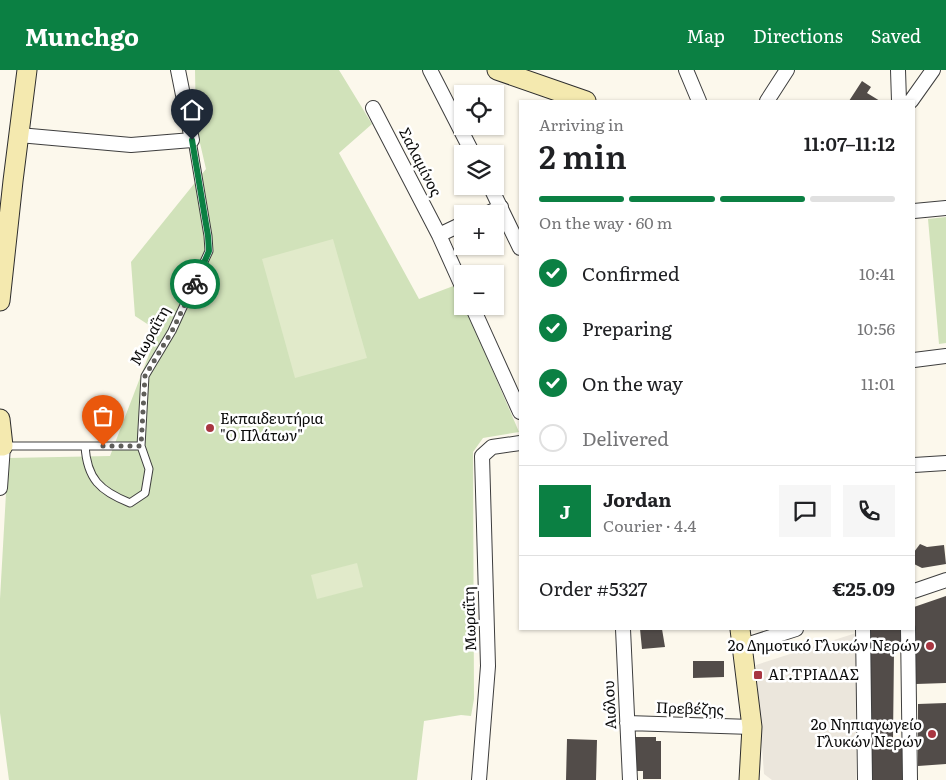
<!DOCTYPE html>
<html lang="en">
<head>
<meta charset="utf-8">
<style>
	body { margin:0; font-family:Literata,serif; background:#f6f6f6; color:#202124; height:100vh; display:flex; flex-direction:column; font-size:19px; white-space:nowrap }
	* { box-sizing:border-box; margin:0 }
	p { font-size:16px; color:#757577 }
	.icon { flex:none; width:28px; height:28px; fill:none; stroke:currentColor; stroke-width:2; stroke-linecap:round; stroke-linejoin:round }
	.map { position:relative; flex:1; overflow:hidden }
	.details { position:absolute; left:519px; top:30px; width:396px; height:530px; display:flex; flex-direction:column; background:#fff; border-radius:0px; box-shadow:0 1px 4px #0004 }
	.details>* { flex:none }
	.tools { position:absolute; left:454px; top:15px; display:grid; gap:10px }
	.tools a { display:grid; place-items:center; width:50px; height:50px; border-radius:0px; background:#fff; box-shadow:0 1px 4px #0004; font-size:25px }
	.pin { position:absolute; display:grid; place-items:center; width:42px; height:42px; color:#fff; margin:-51px -21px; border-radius:50% 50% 50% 0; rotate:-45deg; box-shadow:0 0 5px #0007 }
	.pin .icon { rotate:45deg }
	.courier { position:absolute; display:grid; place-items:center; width:50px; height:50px; margin:-25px; border:4px solid #0b8043; border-radius:50%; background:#fff; color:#222; box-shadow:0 1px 6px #0007 }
	.headline em { font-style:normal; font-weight:600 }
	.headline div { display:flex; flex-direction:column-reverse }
	.headline { display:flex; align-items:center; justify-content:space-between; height:85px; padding:0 20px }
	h1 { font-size:32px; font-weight:600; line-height:38px }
	.bar { display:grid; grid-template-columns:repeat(4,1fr); gap:8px 5px; align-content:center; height:60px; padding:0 20px }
	.bar i { height:6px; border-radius:4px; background:#e0e0e0 }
	.bar .active { background:#0b8043 }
	.bar p { grid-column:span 4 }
	.line { display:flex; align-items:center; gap:12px; padding:0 20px; border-top:1px solid #e0e0e0 }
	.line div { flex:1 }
	.round { display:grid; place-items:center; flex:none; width:52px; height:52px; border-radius:0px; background:#f6f6f6 }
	ol { padding:0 20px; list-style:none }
	li { display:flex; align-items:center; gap:15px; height:55px }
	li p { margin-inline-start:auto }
	li .icon { padding:5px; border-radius:50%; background:#0b8043; color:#fff; stroke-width:4 }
	li:last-child { color:#757577 }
	li i { width:28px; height:28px; border:2px solid #e0e0e0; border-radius:50% }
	header { display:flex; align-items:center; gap:30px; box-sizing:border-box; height:70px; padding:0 25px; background:#0b8043; color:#fff }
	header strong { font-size:24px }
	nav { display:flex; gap:28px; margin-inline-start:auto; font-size:18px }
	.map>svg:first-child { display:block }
	.green { fill:#d1e2ba }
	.pitch { fill:#e1eaca }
	.plaza { fill:#ebe6dc }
	.building { fill:#524c49 }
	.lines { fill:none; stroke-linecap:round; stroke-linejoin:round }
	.lane-casing { stroke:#3e3e3e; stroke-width:9 }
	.street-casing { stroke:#3e3e3e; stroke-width:16 }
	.secondary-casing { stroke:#2d2d2d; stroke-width:21 }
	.lane { stroke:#fff; stroke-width:7 }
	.street { stroke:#fff; stroke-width:14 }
	.secondary { stroke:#f4e9af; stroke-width:19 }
	.done { stroke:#5f5e5a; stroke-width:5; stroke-dasharray:0 9 }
	.route { stroke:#0b8043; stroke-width:6 }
	.poi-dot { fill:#a83641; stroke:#fff; stroke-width:2 }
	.labels { text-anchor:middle; stroke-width:5; stroke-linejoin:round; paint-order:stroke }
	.street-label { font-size:15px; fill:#0b0b0b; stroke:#fff }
	.poi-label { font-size:15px; fill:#0b0b0b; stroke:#fff; text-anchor:start }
</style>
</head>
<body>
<header>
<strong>Munchgo</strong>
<nav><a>Map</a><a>Directions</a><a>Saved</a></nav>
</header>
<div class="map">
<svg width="946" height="710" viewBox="0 0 946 710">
	<rect width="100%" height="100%" fill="#fcf8ec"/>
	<path class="green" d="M195,0H339L372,54L339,83L419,229L456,215L462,230V236H465L519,362L483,368L473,382L474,629L471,646L461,645L424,651L417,710H9L0,643V529L8,388L110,386L158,261L135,246L131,192L206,99L196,56Z
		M946,147V273L939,274L928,149Z"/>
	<path class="pitch" d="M333,169L367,288L295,308L262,189Z
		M357,493L363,517L317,529L311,505Z"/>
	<path class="plaza" d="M856,563V710H772L764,704L756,595Z"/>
	<path class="building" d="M862,11L871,17L867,23L880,31H849Z
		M920,474L927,477L944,475L946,494L922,498L914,494V482Z
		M946,526V613L916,614L914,537Z
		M640,559H662L665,577L642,579Z
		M871,559H902L901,582H894L893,668H904V710H870Z
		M693,591H724V607L693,608Z
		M946,633V694L918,696V634Z
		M635,667H656V671H661V709H643V701H636Z
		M567,669L597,670L596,710H566Z"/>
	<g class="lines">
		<g class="lane-casing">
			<path id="lane" d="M4,376H141
				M85,376C87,409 100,421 130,433L145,423L149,399L141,376L145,306L172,261L209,181L208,166L192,70"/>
		</g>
		<g class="street-casing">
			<path id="street" d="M430,0L473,84
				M686,0L699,31
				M898,0L899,31
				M767,31L787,0
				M911,31L933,0
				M373,38L439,165L462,216
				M19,65L131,75L192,70L178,0
				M490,116L520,178
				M914,141L946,138
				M486,144L501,137
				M439,165L462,154
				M472,236L520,342
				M914,290L946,286
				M914,395L946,393
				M0,418L3,376
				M914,521L946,510
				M623,559L630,710
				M863,559L865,710
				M908,559L910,710
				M743,576L796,559
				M627,653L752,657
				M479,710L488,596L482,386L492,377L520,373"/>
		</g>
		<g class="secondary-casing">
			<path id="secondary" d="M497,0L586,31
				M0,231L13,111L27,0
				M0,349L3,376H0
				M740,559L752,657L749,710"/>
		</g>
		<use href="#lane" class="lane"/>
		<use href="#street" class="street"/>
		<use href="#secondary" class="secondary"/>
	</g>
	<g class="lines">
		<path class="done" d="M103,376H141L145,306L172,261L195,214"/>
		<path class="route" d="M192,70L208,166L209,181L195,214"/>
	</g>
	<g class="poi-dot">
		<circle cx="210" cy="358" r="5"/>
		<circle cx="930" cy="576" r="5"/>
		<rect x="753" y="600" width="10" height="10" rx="2.5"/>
		<circle cx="932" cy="664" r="5"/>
	</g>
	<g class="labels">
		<g class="street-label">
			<text transform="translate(420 92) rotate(63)" y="5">Σαλαμίνος</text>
			<text transform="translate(150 266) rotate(-61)" y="5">Μωραΐτη</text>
			<text transform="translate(470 549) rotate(-92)" y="5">Μωραΐτη</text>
			<text transform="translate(610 635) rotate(-93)" y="5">Αιόλου</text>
			<text transform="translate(690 639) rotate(2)" y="5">Πρεβέζης</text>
		</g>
		<g class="poi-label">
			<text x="220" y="354">Εκπαιδευτήρια<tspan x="220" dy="17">"Ο Πλάτων"</tspan></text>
			<text x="920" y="581" text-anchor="end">2ο Δημοτικό Γλυκών Νερών</text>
			<text x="768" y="610">ΑΓ.ΤΡΙΑΔΑΣ</text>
			<text x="922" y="660" text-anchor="end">2ο Νηπιαγωγείο<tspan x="922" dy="17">Γλυκών Νερών</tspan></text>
		</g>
	</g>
</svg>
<div class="tools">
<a><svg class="icon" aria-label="locate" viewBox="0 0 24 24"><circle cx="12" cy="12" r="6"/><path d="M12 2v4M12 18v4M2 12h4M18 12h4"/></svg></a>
<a><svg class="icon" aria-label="layers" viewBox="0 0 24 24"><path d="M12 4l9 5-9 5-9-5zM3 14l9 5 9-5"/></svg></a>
<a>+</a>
<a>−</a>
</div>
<div class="pin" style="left:103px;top:376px;background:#ea580c"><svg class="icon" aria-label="bag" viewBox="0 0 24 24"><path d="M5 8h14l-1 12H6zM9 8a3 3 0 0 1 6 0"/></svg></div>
<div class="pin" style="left:192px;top:70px;background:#1f2937"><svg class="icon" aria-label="home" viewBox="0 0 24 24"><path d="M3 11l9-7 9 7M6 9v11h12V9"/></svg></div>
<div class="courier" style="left:195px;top:214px"><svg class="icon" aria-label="bike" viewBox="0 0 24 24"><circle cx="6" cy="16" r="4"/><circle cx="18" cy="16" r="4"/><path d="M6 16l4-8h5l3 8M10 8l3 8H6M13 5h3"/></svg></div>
<section class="details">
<div class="headline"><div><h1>2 min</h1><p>Arriving in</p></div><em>11:07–11:12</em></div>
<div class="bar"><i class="active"></i><i class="active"></i><i class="active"></i><i></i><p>On the way · 60 m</p></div>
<ol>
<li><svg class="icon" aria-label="check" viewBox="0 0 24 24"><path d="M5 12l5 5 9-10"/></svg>Confirmed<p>10:41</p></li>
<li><svg class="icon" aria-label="check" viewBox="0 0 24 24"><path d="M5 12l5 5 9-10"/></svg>Preparing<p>10:56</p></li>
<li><svg class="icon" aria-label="check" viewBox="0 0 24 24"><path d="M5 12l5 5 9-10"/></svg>On the way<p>11:01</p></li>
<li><i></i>Delivered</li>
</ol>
<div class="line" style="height:90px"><b class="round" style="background:#0b8043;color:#fff">J</b><div><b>Jordan</b><p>Courier · 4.4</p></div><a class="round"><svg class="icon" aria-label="chat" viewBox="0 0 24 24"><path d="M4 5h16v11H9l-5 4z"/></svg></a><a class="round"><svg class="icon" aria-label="phone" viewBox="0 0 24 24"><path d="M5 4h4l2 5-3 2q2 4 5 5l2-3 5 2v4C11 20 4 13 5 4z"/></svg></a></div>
<div class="line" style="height:65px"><div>Order #5327</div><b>€25.09</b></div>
</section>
</div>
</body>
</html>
